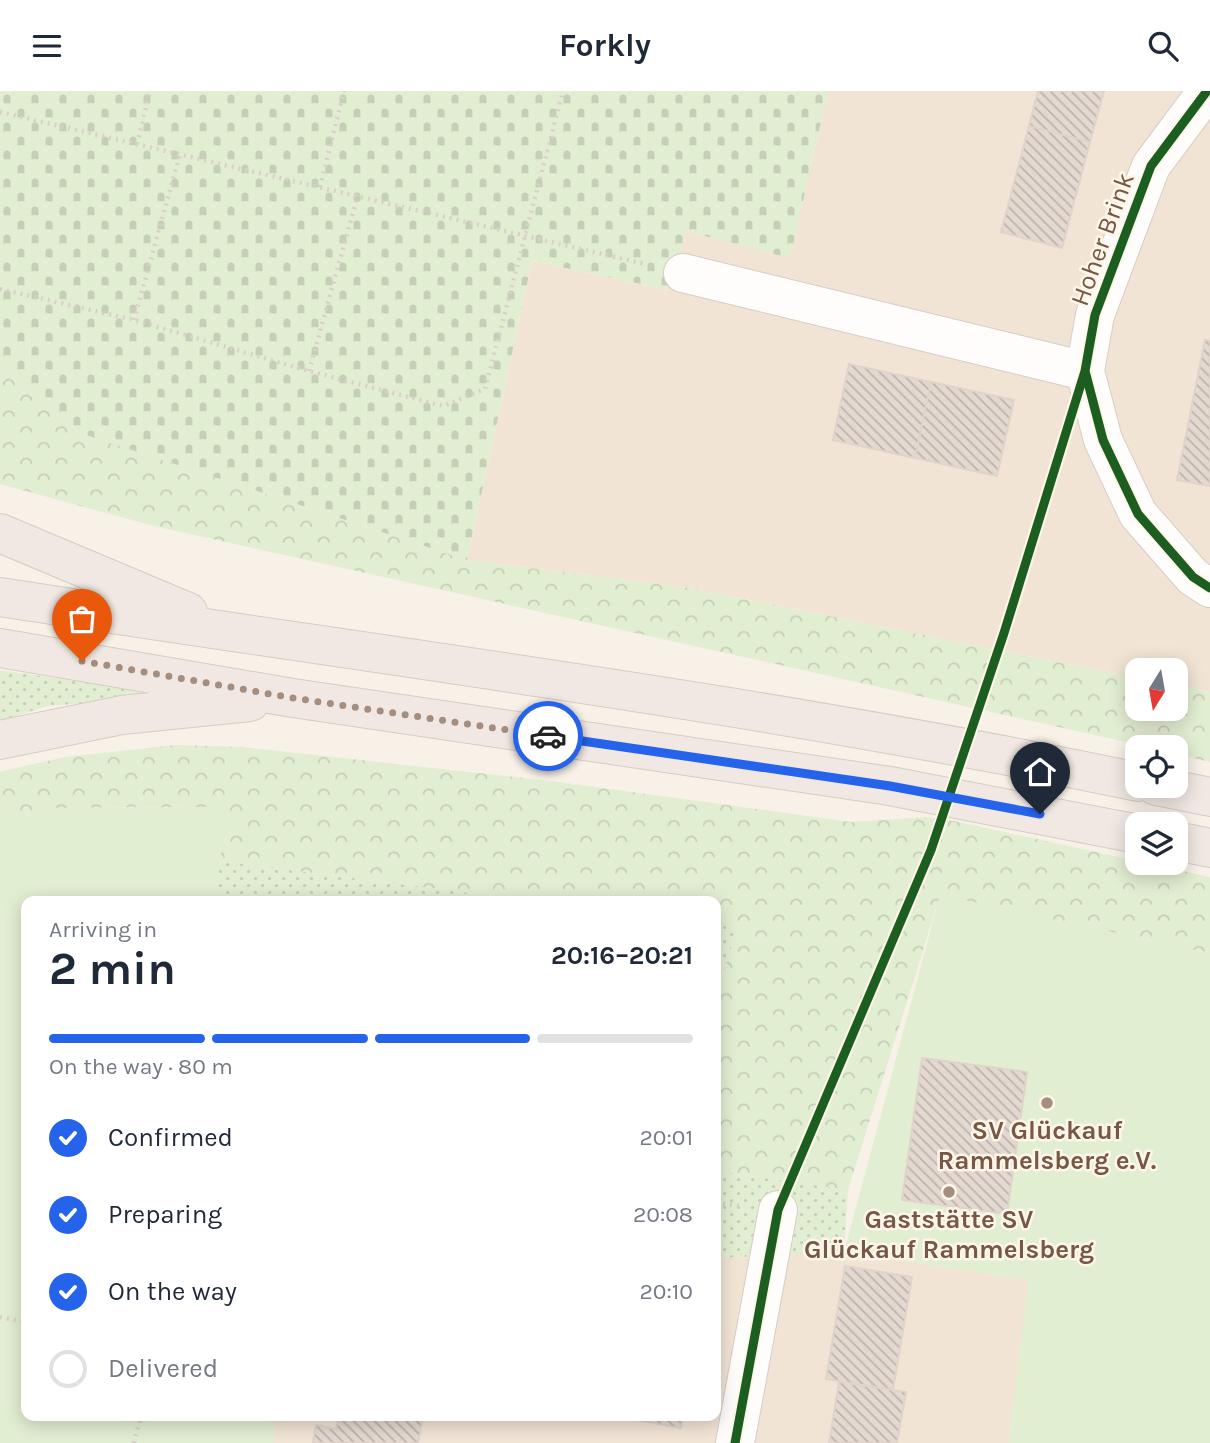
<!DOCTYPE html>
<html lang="en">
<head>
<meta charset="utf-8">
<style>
	body { margin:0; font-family:Karla,sans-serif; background:#f6f6f7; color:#1f2937; height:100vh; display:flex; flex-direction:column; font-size:26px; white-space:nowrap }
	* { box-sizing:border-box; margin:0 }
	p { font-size:23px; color:#747a83 }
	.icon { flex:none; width:38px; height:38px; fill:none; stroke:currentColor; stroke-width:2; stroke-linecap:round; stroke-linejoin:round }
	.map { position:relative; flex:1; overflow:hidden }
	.side { position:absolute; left:21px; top:805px; width:700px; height:525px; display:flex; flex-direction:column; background:#fff; border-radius:14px; box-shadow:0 4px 18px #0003 }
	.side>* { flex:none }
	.needle { width:46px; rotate:191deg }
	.fabs { position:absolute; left:1125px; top:567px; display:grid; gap:14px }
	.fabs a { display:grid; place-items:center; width:63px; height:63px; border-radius:14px; background:#fff; box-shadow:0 4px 18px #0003; font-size:35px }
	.pin { position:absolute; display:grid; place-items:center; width:60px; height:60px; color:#fff; margin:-72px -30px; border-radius:50% 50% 50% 0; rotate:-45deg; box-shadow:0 0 7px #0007 }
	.pin .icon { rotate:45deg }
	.courier { position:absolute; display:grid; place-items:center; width:70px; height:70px; margin:-35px; border:5px solid #2563eb; border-radius:50%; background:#fff; color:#222; box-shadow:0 2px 9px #0007 }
	.head em { font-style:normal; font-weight:700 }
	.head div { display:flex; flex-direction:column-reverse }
	.head { display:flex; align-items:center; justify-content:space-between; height:119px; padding:0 28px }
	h1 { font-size:46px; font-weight:700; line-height:52px }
	.bar { display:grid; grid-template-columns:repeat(4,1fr); gap:10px 7px; align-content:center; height:84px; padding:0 28px }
	.bar i { height:9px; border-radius:5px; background:#e0e1e3 }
	.bar .current { background:#2563eb }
	.bar p { grid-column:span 4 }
	ol { padding:0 28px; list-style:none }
	li { display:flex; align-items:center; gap:21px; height:77px }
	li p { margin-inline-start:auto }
	li .icon { padding:7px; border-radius:50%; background:#2563eb; color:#fff; stroke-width:4 }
	li:last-child { color:#747a83 }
	li i { width:38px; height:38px; border:4px solid #e0e1e3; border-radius:50% }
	header { display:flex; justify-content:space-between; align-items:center; height:91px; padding:0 28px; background:#fff; font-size:32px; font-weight:700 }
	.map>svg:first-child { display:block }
	.residential { fill:#f1e4d5 }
	.grass { fill:url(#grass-dots) }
	.forest { fill:url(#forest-crowns) }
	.cemetery { fill:url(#cemetery-stones) }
	.garden { fill:#e2eed2 }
	.building { fill:url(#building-back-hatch); stroke:#e0d4ca; stroke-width:2 }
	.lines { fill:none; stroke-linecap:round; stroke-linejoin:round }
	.minor-casing { stroke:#d6cdc5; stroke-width:40 }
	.highway-casing { stroke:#d6ccc4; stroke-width:40 }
	.path { stroke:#d8d0c9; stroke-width:4.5; stroke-dasharray:2 5; stroke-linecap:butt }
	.minor { stroke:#fefdfc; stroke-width:38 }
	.highway { stroke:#f1e8e3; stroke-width:38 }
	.cycleway-casing { stroke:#fff6e9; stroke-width:13 }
	.cycleway { stroke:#1b5e20; stroke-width:9 }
	.done { stroke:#a38e7f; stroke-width:7; stroke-dasharray:0 12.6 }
	.route { stroke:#2563eb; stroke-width:9 }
	.poi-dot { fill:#a38e7f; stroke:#fff6e9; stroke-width:2.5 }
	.labels { text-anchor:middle; stroke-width:5; stroke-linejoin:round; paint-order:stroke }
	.street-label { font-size:26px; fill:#765847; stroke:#fff6e9 }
	.poi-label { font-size:26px; font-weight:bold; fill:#765847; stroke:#fff6e9 }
</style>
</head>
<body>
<header><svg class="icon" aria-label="menu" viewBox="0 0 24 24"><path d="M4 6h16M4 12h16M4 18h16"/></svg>Forkly<svg class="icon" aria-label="search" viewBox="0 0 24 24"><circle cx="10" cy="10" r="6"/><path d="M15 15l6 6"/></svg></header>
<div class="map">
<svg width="1210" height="1352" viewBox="0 0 1210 1352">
	<defs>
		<pattern id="grass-dots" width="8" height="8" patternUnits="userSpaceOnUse" patternTransform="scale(1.75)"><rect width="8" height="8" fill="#e2eed2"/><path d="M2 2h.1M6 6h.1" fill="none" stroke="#c5ceb6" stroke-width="1.8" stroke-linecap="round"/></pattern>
		<pattern id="forest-crowns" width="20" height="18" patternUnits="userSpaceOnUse" patternTransform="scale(1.75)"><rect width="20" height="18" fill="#e2eed2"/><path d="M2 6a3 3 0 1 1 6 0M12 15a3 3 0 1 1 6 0" fill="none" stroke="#c5ceb6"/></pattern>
		<pattern id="cemetery-stones" width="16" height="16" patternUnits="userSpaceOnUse" patternTransform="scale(1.75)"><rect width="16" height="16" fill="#e2eed2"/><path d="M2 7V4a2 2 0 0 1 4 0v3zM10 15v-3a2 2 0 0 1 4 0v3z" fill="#c5ceb6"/></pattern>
		<pattern id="building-back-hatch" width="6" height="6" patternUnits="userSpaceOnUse" patternTransform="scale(1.75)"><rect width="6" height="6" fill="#e3d9d0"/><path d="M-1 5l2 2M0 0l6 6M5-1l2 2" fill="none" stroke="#bdb3ab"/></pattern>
	</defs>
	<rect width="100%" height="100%" fill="#f7f1e8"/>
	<path class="residential" d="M828,0H1210V601L1176,594V579H1138L1137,587L690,497L467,469L532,170L668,199L685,140L790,166Z
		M844,1161L1029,1189L1009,1352H274L275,1325H716V1167Z"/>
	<path class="grass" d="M0,579L178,605L48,615L0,630Z
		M219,770L533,810H214Z
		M716,834L738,837L716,901Z
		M716,1080L848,1099L844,1161L716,1167Z"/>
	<path class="forest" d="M0,277L80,342L467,469L690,497L1137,587L1138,618H1176V594L1210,601V671L1176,663V656H1149L154,435L0,393Z
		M175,654L243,656L559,691L851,731L928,726L959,731L1210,786V862L940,805L848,1099L716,1080V901L738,837L716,834V810H533L219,770L227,716L48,717L0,725V681L3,680L65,666Z"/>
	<path class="cemetery" d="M0,0H828L790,167L686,140L669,199L532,170L467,469L80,342L0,277Z"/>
	<path class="garden" d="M228,716L214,810H26V1325H275L274,1352H0V725L48,717Z
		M940,804L1210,862V1352H1009L1028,1189L844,1161Z"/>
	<path class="building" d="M1038,0H1104L1090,51L1029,35Z
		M1029,35L1090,51L1062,157L1001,141Z
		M1205,249L1210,250V395L1177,389Z
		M849,273L931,291L915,367L833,349Z
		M931,291L1014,309L997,385L915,367Z
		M922,967L1027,981L1007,1123L902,1109Z
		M845,1175L912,1186L893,1299L826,1288Z
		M839,1291L906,1301L897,1352H829Z
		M339,1325H423L418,1352H313L316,1334L336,1338Z
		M614,1325H683L681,1337Z"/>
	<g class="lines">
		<g class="minor-casing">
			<path id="minor" d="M1207,0L1151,75L1095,224L1085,280L1103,349L1138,423L1193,486L1210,497
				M683,182L1085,280
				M735,1352L778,1119"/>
		</g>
		<g class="highway-casing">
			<path id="highway" d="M0,442L188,521
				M0,506C380,565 761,612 1138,691
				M0,557L293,607L890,695L1138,743
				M0,649L122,624L250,611
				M1156,695L1210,706
				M1176,750L1210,757"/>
		</g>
		<path class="path" d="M0,21L645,173
			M137,53L150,0
			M320,96L344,0
			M0,198L134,229L309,280L443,315L485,298L563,0
			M134,229L180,63
			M309,280L358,104
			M716,1112L739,1115
			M0,1226L26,1231
			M134,1352L141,1325"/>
		<use href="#minor" class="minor"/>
		<use href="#highway" class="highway"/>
		<g class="cycleway-casing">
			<path id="cycleway" d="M1207,0L1151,75L1095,224L1085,280L1103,349L1138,423L1193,486L1210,497
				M735,1352L778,1119L931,759L1004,542L1085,280"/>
		</g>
		<use href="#cycleway" class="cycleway"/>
	</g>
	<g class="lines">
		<path class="done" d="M82,570L293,607L548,645"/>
		<path class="route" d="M548,645L890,695L1040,723"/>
	</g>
	<g class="poi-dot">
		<circle cx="1047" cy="1012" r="7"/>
		<circle cx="949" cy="1101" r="7"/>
	</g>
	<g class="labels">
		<g class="street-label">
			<text transform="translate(1102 148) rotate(-70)" y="9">Hoher Brink</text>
		</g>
		<g class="poi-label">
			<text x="1047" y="1048">SV Glückauf<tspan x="1047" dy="30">Rammelsberg e.V.</tspan></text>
			<text x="949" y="1137">Gaststätte SV<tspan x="949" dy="30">Glückauf Rammelsberg</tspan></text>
		</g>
	</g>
</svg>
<div class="fabs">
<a><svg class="needle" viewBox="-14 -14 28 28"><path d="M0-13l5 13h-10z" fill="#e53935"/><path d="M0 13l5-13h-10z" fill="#747a83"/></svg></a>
<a><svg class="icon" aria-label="locate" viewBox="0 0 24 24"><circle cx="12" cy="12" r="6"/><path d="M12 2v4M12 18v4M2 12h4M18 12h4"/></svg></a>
<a><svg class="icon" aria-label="layers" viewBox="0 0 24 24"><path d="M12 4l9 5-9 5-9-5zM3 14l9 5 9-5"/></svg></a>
</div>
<div class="pin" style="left:82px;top:570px;background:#ea580c"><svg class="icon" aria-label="bag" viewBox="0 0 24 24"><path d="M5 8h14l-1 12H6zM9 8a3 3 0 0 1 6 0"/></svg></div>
<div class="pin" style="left:1040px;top:723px;background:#1f2937"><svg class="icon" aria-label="home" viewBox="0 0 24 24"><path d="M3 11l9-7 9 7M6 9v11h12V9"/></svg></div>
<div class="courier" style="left:548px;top:645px"><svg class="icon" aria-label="car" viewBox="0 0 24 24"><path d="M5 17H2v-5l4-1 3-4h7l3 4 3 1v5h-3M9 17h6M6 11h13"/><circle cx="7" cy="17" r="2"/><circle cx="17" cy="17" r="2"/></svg></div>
<section class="side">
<div class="head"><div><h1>2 min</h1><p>Arriving in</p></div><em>20:16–20:21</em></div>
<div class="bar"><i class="current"></i><i class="current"></i><i class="current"></i><i></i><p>On the way · 80 m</p></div>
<ol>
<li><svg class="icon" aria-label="check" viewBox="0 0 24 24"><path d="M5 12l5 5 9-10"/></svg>Confirmed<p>20:01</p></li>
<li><svg class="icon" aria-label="check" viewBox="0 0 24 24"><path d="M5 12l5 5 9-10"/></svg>Preparing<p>20:08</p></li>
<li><svg class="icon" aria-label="check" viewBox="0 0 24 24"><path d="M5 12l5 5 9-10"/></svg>On the way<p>20:10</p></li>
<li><i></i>Delivered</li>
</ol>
</section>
</div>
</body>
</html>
